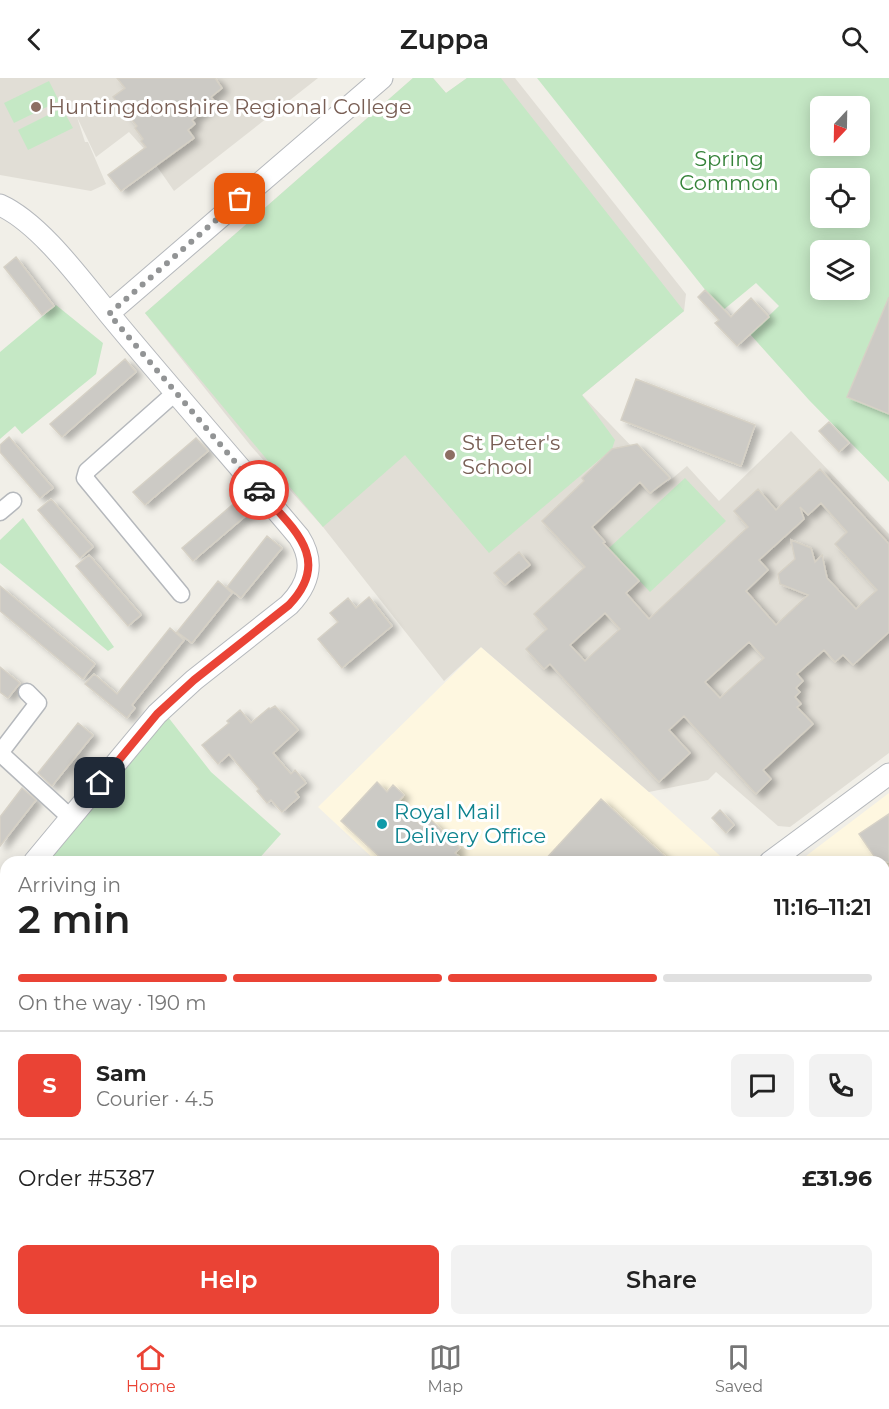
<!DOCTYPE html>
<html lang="en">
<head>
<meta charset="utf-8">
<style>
	body { margin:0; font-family:Montserrat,sans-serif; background:#f2f2f2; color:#222; height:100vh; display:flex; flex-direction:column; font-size:22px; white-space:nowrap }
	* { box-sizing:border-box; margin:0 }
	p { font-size:20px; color:#767676 }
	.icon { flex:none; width:33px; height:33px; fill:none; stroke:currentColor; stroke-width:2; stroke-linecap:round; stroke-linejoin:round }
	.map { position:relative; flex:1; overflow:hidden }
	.side { position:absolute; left:0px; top:778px; width:890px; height:470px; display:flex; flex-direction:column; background:#fff; border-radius:18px 18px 0 0; box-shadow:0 3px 15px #0003 }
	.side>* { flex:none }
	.needle { width:39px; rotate:202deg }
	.controls { position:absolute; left:810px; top:18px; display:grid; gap:12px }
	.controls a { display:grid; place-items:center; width:60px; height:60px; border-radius:9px; background:#fff; box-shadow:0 3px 15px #0003; font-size:30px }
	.pin { position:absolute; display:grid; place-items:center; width:51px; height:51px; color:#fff; margin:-26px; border-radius:12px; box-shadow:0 3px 9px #0006 }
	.courier { position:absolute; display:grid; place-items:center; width:60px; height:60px; margin:-30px; border:4px solid #ea4335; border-radius:50%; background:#fff; color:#222; box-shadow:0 2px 8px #0007 }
	.summary em { font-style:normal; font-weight:600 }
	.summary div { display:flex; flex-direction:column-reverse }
	.summary { display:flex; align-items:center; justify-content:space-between; height:102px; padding:0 18px }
	h1 { font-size:39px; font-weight:600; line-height:45px }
	.bar { display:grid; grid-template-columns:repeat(4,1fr); gap:9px 6px; align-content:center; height:72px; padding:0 18px }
	.bar i { height:8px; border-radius:4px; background:#e0e0e0 }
	.bar .active { background:#ea4335 }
	.bar p { grid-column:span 4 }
	.line { display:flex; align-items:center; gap:15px; padding:0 18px; border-top:2px solid #e0e0e0 }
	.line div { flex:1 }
	.round { display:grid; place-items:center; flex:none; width:63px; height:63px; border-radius:9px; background:#f2f2f2 }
	.cta { display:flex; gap:12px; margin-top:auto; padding:12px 18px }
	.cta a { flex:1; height:69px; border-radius:9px; background:#ea4335; color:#fff; font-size:24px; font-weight:600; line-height:69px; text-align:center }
	.cta a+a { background:#f2f2f2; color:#222 }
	header { display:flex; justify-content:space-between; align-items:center; height:78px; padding:0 18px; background:#fff; font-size:27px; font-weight:600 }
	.menu { display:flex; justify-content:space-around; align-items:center; height:84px; border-top:2px solid #e0e0e0; background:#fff; font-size:16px; color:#767676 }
	.menu a { display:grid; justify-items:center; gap:3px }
	.menu .active { color:#ea4335 }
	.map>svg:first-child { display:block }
	.commercial { fill:#fef7e0 }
	.industrial { fill:#e0deda }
	.education { fill:#e1ded6 }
	.green { fill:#c5e8c5; fill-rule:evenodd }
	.building { fill:#cccac5; stroke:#d6d1c6; stroke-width:1.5; fill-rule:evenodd; filter:url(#shadow) }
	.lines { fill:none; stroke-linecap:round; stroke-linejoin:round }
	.minor-casing { stroke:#b5b8bc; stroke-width:19 }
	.tertiary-casing { stroke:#b5b8bc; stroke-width:23 }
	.minor { stroke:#fff; stroke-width:16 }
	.tertiary { stroke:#fff; stroke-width:21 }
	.done { stroke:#929495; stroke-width:6; stroke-dasharray:0 10.8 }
	.route { stroke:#ea4335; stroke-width:8 }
	.education-dot { fill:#8d6e63; stroke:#fff; stroke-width:2 }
	.culture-dot { fill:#0f9aa8; stroke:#fff; stroke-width:2 }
	.labels { text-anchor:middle; stroke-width:6; stroke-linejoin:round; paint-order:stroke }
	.education-label { font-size:21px; fill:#785e54; stroke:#fff; text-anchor:start }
	.park-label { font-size:21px; fill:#348238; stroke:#fff }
	.culture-label { font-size:21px; fill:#0d838f; stroke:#fff; text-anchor:start }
</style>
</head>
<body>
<header><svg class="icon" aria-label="back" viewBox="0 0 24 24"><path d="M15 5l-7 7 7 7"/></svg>Zuppa<svg class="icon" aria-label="search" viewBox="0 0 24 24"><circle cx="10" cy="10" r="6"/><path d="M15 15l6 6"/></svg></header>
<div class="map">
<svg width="889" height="1247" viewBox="0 0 889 1247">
	<defs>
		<filter id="shadow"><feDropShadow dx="6" dy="4" stdDeviation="3" flood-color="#0004"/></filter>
	</defs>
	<rect width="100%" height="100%" fill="#f1efe8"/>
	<path class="commercial" d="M481,569L649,714L727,784H377L318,729Z
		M889,715V1247H833L829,1242H884V784H798Z"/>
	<path class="industrial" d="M6,1101V1242H124L120,1247H0V1106Z
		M227,1242H347L343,1247H233Z
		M399,1242H829L833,1247H396Z"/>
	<path class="education" d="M0,0H318L174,113L147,74L129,54L96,79L77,39L85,64H88L106,106L91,113L0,97Z
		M413,0H433L446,15L467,0H515L686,216L684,233L582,317L667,405L687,388L719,423L791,353L889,456V675L790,749L778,748L716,694L708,702L649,714L481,569L444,603L323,449L250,367L145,235Z"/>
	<path class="green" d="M413,0H433L446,15L467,0H501L684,233L582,317L615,362L612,371L489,475L405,377L323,449L145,235Z
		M537,0H889V404L809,322L750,256L779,228L756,205L722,233ZM820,28H860V68H820ZM820,100H860V140H820ZM820,172H860V212H820Z
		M49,3L59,23L14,45L4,25Z
		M62,30L73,50L28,72L18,52Z
		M56,227L103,265L96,296L22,356L15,348L0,361V274Z
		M685,400L726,443L650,514L609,470Z
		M23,440L114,569L108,573L0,485V462Z
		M168,639L211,694L281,756L256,784H47L143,664Z
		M6,836V1051L0,1048V843Z"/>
	<path class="building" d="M117,0H215L222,10L211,19L215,24L192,42L195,46L188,52L194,60L121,113L108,97L146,69L141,63L143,61L135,50L137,48L113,19L125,10Z
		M16,179L54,228L42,237L4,189Z
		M705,212L731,239L751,220L769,239L737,268L715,245L719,242L698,219Z
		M889,219V336L847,319Z
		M125,281L136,294L62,359L50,346Z
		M636,301L755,347L741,388L621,342Z
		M829,344L849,365L839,374L819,353Z
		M9,359L53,410L40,420L0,374V367Z
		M196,360L208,373L145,427L133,414Z
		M637,366L670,400L650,415L640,404L592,449L605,464L603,465L639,503L626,515L649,541L748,449L734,433L758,411L776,432L820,391L889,466V554L853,587L843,577L835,584L824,572L797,596L803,603L796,610L800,614L795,619L801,626L797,629L813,646L763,692L771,701L756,716L684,638L669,652L690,675L659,704L550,586L544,591L526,571L547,551L534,536L585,489L542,443L584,403L582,400L612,371ZM821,425L847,454L835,466L877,512L856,531L827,500L822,477L815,484L811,470L791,462L795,481L778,496L780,506L808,517L776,547L746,513L768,492L759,482L804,441L800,429L808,437ZM605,535L620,551L585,583L570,567ZM749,564L764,580L720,620L705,604Z
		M245,416L256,429L193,483L182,470Z
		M51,421L93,469L80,480L38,432Z
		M267,458L282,470L241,520L227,509Z
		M519,474L530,487L505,507L494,495Z
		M89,477L141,537L128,548L76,488Z
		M218,503L232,515L192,565L177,554Z
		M0,508L95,586L83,601L0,533Z
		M369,519L392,548L342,590L318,561L338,544L330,535L348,520L356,530Z
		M170,550L184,562L132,627L135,630L127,640L85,606L94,596L117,616Z
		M0,589L20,605L8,620L0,614Z
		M275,628L298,652L273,675L291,696L295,692L306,705L295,714L299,719L282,734L271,722L267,725L257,713L259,711L229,676L218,686L202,667L229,645L227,643L240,632L251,645L269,630L270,631Z
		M78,645L93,657L52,708L38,695Z
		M377,704L387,714L393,707L404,717L397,725L424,750L431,742L460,770L455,775L465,784H385L341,743Z
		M22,710L36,722L0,768V739Z
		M601,721L671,784H543Z
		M720,732L734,747L726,755L712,740Z
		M889,736V784H878L859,756Z"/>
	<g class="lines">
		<g class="minor-casing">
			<path id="minor" d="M176,314L87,393L85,400L181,516
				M0,434L13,423
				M0,675L71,740
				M0,675L38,625L27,614"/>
		</g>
		<g class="tertiary-casing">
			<path id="tertiary" d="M0,127C40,145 81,202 109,236C171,311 236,384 299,459C315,484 309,506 289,527L194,602L157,636L34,784
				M109,235L382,0
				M770,784L889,696
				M0,826L6,819
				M0,1065L6,1070
				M203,1242L209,1247
				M375,1247L379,1242"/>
		</g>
		<use href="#minor" class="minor"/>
		<use href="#tertiary" class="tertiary"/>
	</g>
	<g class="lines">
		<path class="done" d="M240,121L109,236L259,412"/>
		<path class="route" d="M100,705L157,636L194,602L289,527C334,480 291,449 259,412"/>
	</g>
	<g class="education-dot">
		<circle cx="36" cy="29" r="6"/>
		<circle cx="450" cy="377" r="6"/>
	</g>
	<circle class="culture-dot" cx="382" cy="746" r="6"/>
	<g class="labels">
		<g class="education-label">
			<text x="48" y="36">Huntingdonshire Regional College</text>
			<text x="462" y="372">St Peter's<tspan x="462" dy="24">School</tspan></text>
		</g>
		<g class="park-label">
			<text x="729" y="88">Spring<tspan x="729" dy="24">Common</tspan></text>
		</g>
		<g class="culture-label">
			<text x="394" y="741">Royal Mail<tspan x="394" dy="24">Delivery Office</tspan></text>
		</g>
	</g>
</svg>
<div class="controls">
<a><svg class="needle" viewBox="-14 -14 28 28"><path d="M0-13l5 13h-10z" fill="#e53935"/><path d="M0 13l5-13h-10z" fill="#767676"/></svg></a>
<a><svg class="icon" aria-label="locate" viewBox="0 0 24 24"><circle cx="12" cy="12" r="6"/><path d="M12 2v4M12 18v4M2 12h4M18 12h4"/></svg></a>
<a><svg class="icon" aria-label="layers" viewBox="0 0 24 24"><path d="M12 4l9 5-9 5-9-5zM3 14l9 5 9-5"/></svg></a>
</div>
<div class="pin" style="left:240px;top:121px;background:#ea580c"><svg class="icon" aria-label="bag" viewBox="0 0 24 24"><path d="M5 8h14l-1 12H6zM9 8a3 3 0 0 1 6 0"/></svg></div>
<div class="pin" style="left:100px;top:705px;background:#1f2937"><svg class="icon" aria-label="home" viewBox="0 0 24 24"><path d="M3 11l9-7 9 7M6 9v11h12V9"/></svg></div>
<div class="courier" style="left:259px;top:412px"><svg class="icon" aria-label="car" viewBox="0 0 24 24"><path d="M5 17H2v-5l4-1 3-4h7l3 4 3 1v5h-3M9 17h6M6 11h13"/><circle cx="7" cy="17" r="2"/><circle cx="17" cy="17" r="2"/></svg></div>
<section class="side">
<div class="summary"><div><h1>2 min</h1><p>Arriving in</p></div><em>11:16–11:21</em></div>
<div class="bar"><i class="active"></i><i class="active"></i><i class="active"></i><i></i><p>On the way · 190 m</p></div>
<div class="line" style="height:108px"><b class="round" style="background:#ea4335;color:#fff">S</b><div><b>Sam</b><p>Courier · 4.5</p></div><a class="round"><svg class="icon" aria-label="chat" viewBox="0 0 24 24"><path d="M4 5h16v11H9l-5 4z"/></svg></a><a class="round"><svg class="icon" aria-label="phone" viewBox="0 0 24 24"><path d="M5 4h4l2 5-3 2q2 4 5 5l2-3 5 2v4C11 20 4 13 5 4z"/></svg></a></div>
<div class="line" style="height:78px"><div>Order #5387</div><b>£31.96</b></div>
<div class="cta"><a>Help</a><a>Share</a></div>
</section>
</div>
<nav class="menu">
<a class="active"><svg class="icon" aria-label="home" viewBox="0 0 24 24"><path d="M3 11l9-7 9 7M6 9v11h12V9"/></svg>Home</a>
<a><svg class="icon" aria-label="map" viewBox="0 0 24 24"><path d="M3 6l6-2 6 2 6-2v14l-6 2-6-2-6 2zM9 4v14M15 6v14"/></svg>Map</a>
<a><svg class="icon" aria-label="saved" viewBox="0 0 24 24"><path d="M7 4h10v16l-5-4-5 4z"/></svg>Saved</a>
</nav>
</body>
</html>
